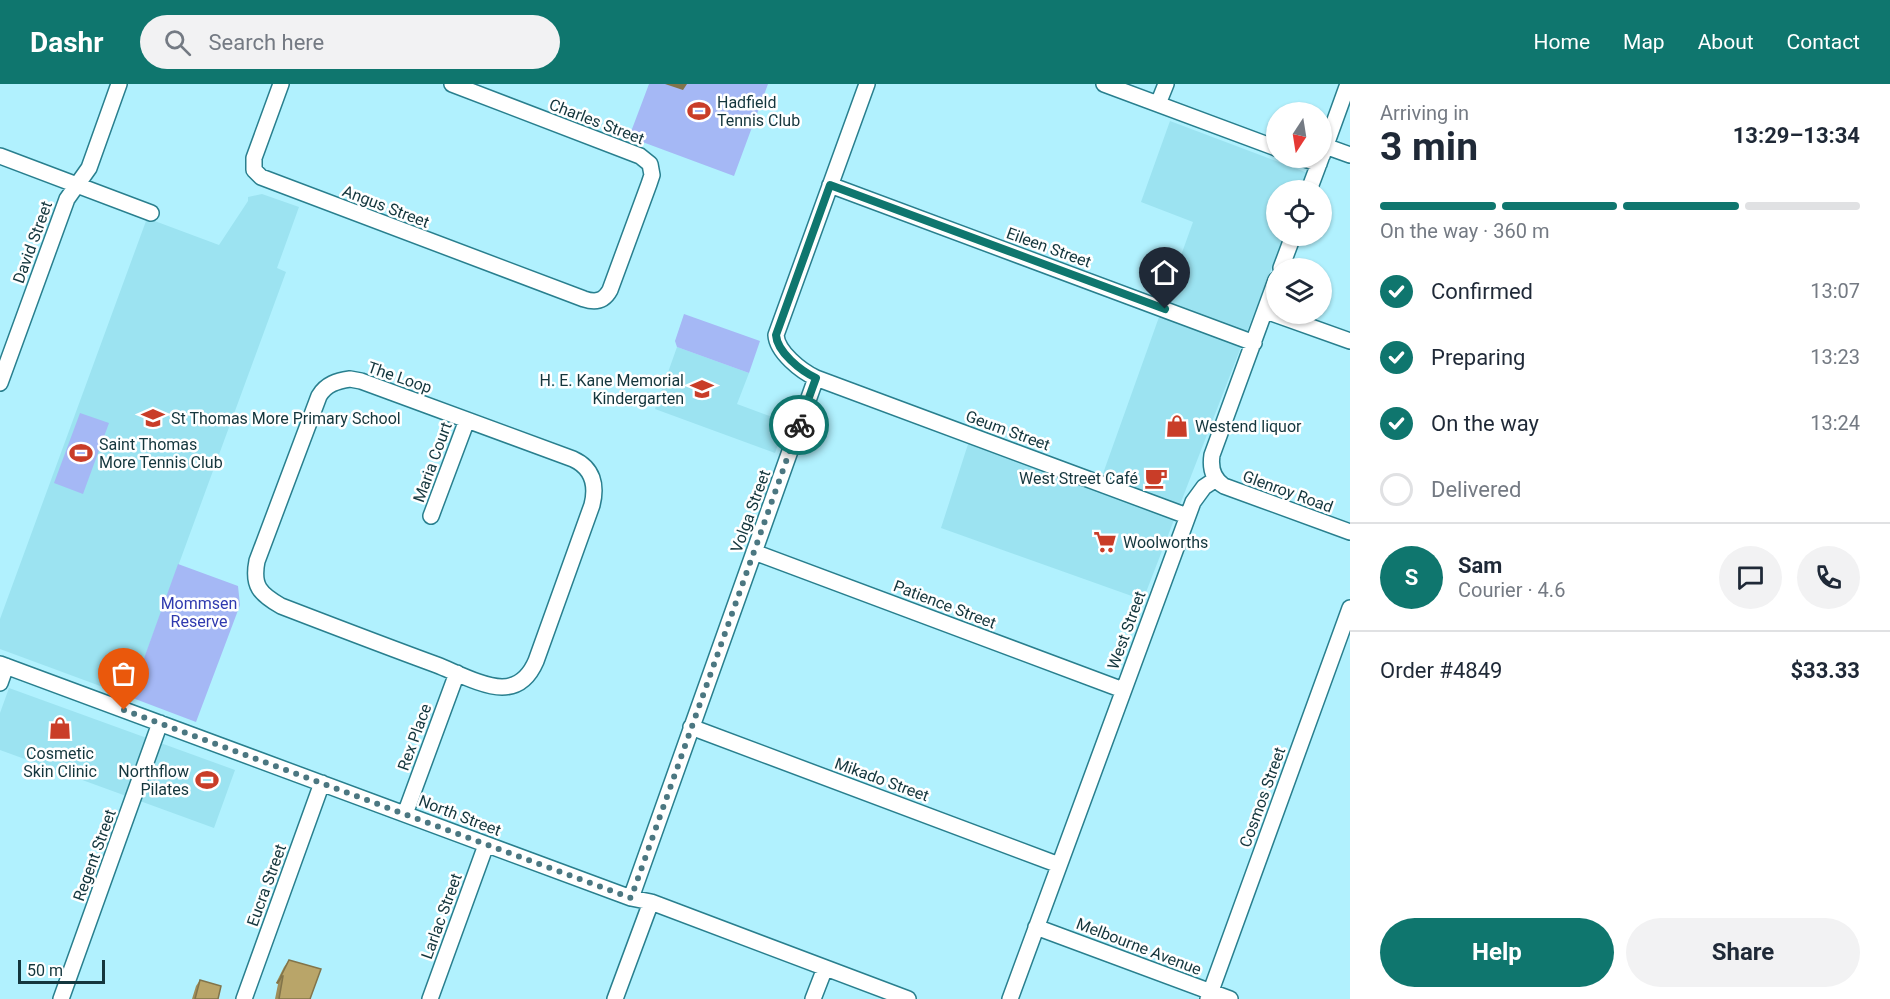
<!DOCTYPE html>
<html lang="en">
<head>
<meta charset="utf-8">
<style>
	body { margin:0; font-family:Roboto,sans-serif; background:#f2f2f3; color:#1f2937; height:100vh; display:flex; flex-direction:column; font-size:22px; white-space:nowrap }
	* { box-sizing:border-box; margin:0 }
	p { font-size:20px; color:#747a83 }
	.icon { flex:none; width:33px; height:33px; fill:none; stroke:currentColor; stroke-width:2; stroke-linecap:round; stroke-linejoin:round }
	.map { position:relative; flex:1; overflow:hidden }
	.side { display:flex; flex-direction:column; background:#fff; width:540px }
	.side>* { flex:none }
	.needle { width:39px; rotate:192deg }
	.tools { position:absolute; left:1266px; top:18px; display:grid; gap:12px }
	.tools a { display:grid; place-items:center; width:66px; height:66px; border-radius:50%; background:#fff; box-shadow:0 2px 4px #0004; font-size:30px }
	.scale { position:absolute; left:18px; bottom:15px; width:87px; box-sizing:border-box; padding-left:6px; border:3px solid #14363d; border-top:0; font-size:16px; line-height:21px; white-space:nowrap; color:#14363d; -webkit-text-stroke:4px #fff; paint-order:stroke }
	.pin { position:absolute; display:grid; place-items:center; width:51px; height:51px; color:#fff; margin:-62px -26px; border-radius:50% 50% 50% 0; rotate:-45deg; box-shadow:0 0 6px #0007 }
	.pin .icon { rotate:45deg }
	.courier { position:absolute; display:grid; place-items:center; width:60px; height:60px; margin:-30px; border:4px solid #0f766e; border-radius:50%; background:#fff; color:#222; box-shadow:0 2px 8px #0007 }
	.summary em { font-style:normal; font-weight:700 }
	.summary div { display:flex; flex-direction:column-reverse }
	.summary { display:flex; align-items:center; justify-content:space-between; height:102px; padding:0 30px }
	h1 { font-size:39px; font-weight:700; line-height:45px }
	.bar { display:grid; grid-template-columns:repeat(4,1fr); gap:9px 6px; align-content:center; height:72px; padding:0 30px }
	.bar i { height:8px; border-radius:4px; background:#e0e1e3 }
	.bar .active { background:#0f766e }
	.bar p { grid-column:span 4 }
	.line { display:flex; align-items:center; gap:15px; padding:0 30px; border-top:2px solid #e0e1e3 }
	.line div { flex:1 }
	.round { display:grid; place-items:center; flex:none; width:63px; height:63px; border-radius:32px; background:#f2f2f3 }
	ol { padding:0 30px; list-style:none }
	li { display:flex; align-items:center; gap:18px; height:66px }
	li p { margin-inline-start:auto }
	li .icon { padding:6px; border-radius:50%; background:#0f766e; color:#fff; stroke-width:4 }
	li:last-child { color:#747a83 }
	li i { width:33px; height:33px; border:3px solid #e0e1e3; border-radius:50% }
	.cta { display:flex; gap:12px; margin-top:auto; padding:12px 30px }
	.cta a { flex:1; height:69px; border-radius:36px; background:#0f766e; color:#fff; font-size:24px; font-weight:700; line-height:69px; text-align:center }
	.cta a+a { background:#f2f2f3; color:#1f2937 }
	header { display:flex; align-items:center; gap:36px; box-sizing:border-box; height:84px; padding:0 30px; background:#0f766e; color:#fff }
	header strong { font-size:28px }
	nav { display:flex; gap:33px; margin-inline-start:auto; font-size:21px }
	.search { width:420px; height:54px; background:#f2f2f3; display:flex; align-items:center; gap:15px; box-sizing:border-box; padding:0 21px; border-radius:33px; color:#747a83; font-size:22px }
	main { display:flex; flex:1; min-height:0 }
	.map>svg:first-child { display:block }
	.built { fill:#9ce3f1 }
	.green { fill:#a5b8f5 }
	.lines { fill:none; stroke-linecap:round; stroke-linejoin:round }
	.minor-casing { stroke:#297f8e; stroke-width:18 }
	.minor { stroke:#fff; stroke-width:15 }
	.wall { fill:#9f8e5a }
	.shaded-wall { fill:#82744a }
	.building { fill:#b9a569; stroke:#82744a; stroke-width:1.5 }
	.done { stroke:#4b7781; stroke-width:6; stroke-dasharray:0 10.8 }
	.route { stroke:#0f766e; stroke-width:8 }
	.labels { text-anchor:middle; stroke-width:5; stroke-linejoin:round; paint-order:stroke }
	.poi-label { font-size:16px; fill:#14363d; stroke:#fff; text-anchor:start }
	.street-label { font-size:16px; fill:#14363d; stroke:#fff }
	.park-label { font-size:16px; fill:#2f3aaf; stroke:#fff }
</style>
</head>
<body>
<header>
<strong>Dashr</strong>
<div class="search"><svg class="icon" aria-label="search" viewBox="0 0 24 24"><circle cx="10" cy="10" r="6"/><path d="M15 15l6 6"/></svg>Search here</div>
<nav><a>Home</a><a>Map</a><a>About</a><a>Contact</a></nav>
</header>
<main>
<div class="map">
<svg width="1350" height="915" viewBox="0 0 1350 915">
	<rect width="100%" height="100%" fill="#b1f1fe"/>
	<path class="built" d="M1170,37L1308,89L1302,106H1276V152H1284L1143,516L941,444L970,354L1100,398L1193,138L1141,118Z
		M262,110L299,123L277,184L286,188L130,613L0,565V535L146,137L152,136L219,161L248,117V113Z
		M677,263L749,289L737,320L786,338L775,369L655,325Z
		M9,604L235,686L214,744L0,666V629Z"/>
	<path class="green" d="M649,0H768L734,92L629,53Z
		M684,230L760,257L749,289L677,263L675,257Z
		M80,329L109,339L83,410L54,399Z
		M178,480L238,502L240,521L196,638L130,613Z"/>
	<g class="lines">
		<g class="minor-casing">
			<path id="minor" d="M281,0L254,74V86L261,93L584,215C596,219 604,217 610,206L649,100L652,91L650,80L640,72L452,0
				M1104,0L1276,64
				M1158,20L1166,0
				M1325,62L1350,71
				M0,72L151,129
				M1322,72L1348,0
				M1302,74L1319,80
				M830,101L1254,259
				M1309,106L1321,74
				M1281,184L1293,152
				M1276,196L1212,371C1210,384 1213,395 1224,402L1350,448
				M1266,227L1350,257
				M816,294L1187,432
				M350,295L361,297L573,375C593,384 597,401 592,421L536,577C530,591 520,603 502,603C483,603 455,588 437,581C385,562 333,542 281,522C260,510 252,502 257,477L319,312C326,300 337,297 350,295Z
				M0,299L67,115L89,84L119,0
				M431,432L467,336
				M754,468L1123,606
				M0,580L631,814L651,818L908,915
				M0,599L6,582
				M691,643L1059,781
				M405,730L457,589
				M631,814L816,294C801,287 777,268 776,251L867,0
				M1036,843L1230,915
				M61,915L160,639
				M244,915L322,699
				M430,915L486,761
				M615,915L651,818
				M813,915L825,884
				M1010,915L1193,418L1204,403L1216,395
				M1208,915L1350,524"/>
		</g>
		<use href="#minor" class="minor"/>
	</g>
	<path class="wall" d="M289,876L310,915H311H275L278,900L276,899L284,883Z
		M200,896L218,915H192L196,902Z"/>
	<path class="shaded-wall" d="M665,0H687L683,6Z
		M281,892H283L278,900L276,899Z"/>
	<path class="building" d="M289,876L321,885L310,915H311H279L283,892H281Z
		M200,896L221,902L218,915H195Z"/>
	<g class="lines">
		<path class="done" d="M124,626L631,814L799,341"/>
		<path class="route" d="M799,341L816,294C801,287 777,268 776,251L830,101L1165,225"/>
	</g>
	<defs>
		<g id="stadium-bare" transform="scale(1.8)"><path d="M0-5a6.5 5 0 1 0 0 10a6.5 5 0 1 0 0-10ZM-3.5-1.8h7v3.6h-7Z" fill="#c93d28" stroke="#fff" stroke-width="2.5" paint-order="stroke"/></g>
		<g id="school-bare" transform="scale(1.8)"><path d="M0-5L7-2L0 1L-7-2ZM-4 1L0 2.5L4 1V4Q0 6-4 4Z" fill="#c93d28" stroke="#fff" stroke-width="2.5" paint-order="stroke"/></g>
		<g id="shop-bare" transform="scale(1.8)"><path d="M-5-2.5h2.3a2.7 3.5 0 0 1 5.4 0H5L5.5 6h-11ZM-1.5-2.5h3a1.5 2.3 0 0 0-3 0Z" fill="#c93d28" stroke="#fff" stroke-width="2.5" paint-order="stroke"/></g>
		<g id="cafe-bare" transform="scale(1.8)"><path d="M-5.5-4.5H6V0H3Q3 3.5 0 3.5H-2.5Q-5.5 3.5-5.5 0ZM3-3.2v2h1.7v-2ZM-6 4.5H4V6H-6Z" fill="#c93d28" stroke="#fff" stroke-width="2.5" paint-order="stroke"/></g>
		<g id="supermarket-bare" transform="scale(1.8)"><path d="M-6-5.5h2.5l.6 2H6L4.5 2H-2.5L-4.4-4H-6ZM-1.5 3.2a1.3 1.3 0 1 0 .1 0ZM3 3.2a1.3 1.3 0 1 0 .1 0Z" fill="#c93d28" stroke="#fff" stroke-width="2.5" paint-order="stroke"/></g>
	</defs>
	<g fill-rule="evenodd">
		<use href="#stadium-bare" x="699" y="27"/>
		<use href="#school-bare" x="702" y="305"/>
		<use href="#school-bare" x="153" y="334"/>
		<use href="#shop-bare" x="1177" y="342"/>
		<use href="#stadium-bare" x="81" y="369"/>
		<use href="#cafe-bare" x="1156" y="394"/>
		<use href="#supermarket-bare" x="1105" y="458"/>
		<use href="#shop-bare" x="60" y="644"/>
		<use href="#stadium-bare" x="207" y="696"/>
	</g>
	<g class="labels">
		<g class="poi-label">
			<text x="717" y="24">Hadfield<tspan x="717" dy="18">Tennis Club</tspan></text>
			<text x="684" y="302" text-anchor="end">H. E. Kane Memorial<tspan x="684" dy="18">Kindergarten</tspan></text>
			<text x="171" y="340">St Thomas More Primary School</text>
			<text x="1195" y="348">Westend liquor</text>
			<text x="99" y="366">Saint Thomas<tspan x="99" dy="18">More Tennis Club</tspan></text>
			<text x="1138" y="400" text-anchor="end">West Street Café</text>
			<text x="1123" y="464">Woolworths</text>
			<text x="60" y="675" text-anchor="middle">Cosmetic<tspan x="60" dy="18">Skin Clinic</tspan></text>
			<text x="189" y="693" text-anchor="end">Northflow<tspan x="189" dy="18">Pilates</tspan></text>
		</g>
		<g class="street-label">
			<text transform="translate(597 37) rotate(21)" y="6">Charles Street</text>
			<text transform="translate(386 122) rotate(21)" y="6">Angus Street</text>
			<text transform="translate(32 158) rotate(-70)" y="6">David Street</text>
			<text transform="translate(1049 163) rotate(20)" y="6">Eileen Street</text>
			<text transform="translate(400 293) rotate(19)" y="6">The Loop</text>
			<text transform="translate(1008 346) rotate(20)" y="6">Geum Street</text>
			<text transform="translate(432 378) rotate(-70)" y="6">Maria Court</text>
			<text transform="translate(1288 407) rotate(20)" y="6">Glenroy Road</text>
			<text transform="translate(750 427) rotate(-70)" y="6">Volga Street</text>
			<text transform="translate(945 520) rotate(21)" y="6">Patience Street</text>
			<text transform="translate(1126 546) rotate(-70)" y="6">West Street</text>
			<text transform="translate(414 653) rotate(-70)" y="6">Rex Place</text>
			<text transform="translate(882 695) rotate(20)" y="6">Mikado Street</text>
			<text transform="translate(1262 713) rotate(-70)" y="6">Cosmos Street</text>
			<text transform="translate(460 731) rotate(21)" y="6">North Street</text>
			<text transform="translate(94 771) rotate(-70)" y="6">Regent Street</text>
			<text transform="translate(266 801) rotate(-70)" y="6">Eucra Street</text>
			<text transform="translate(441 832) rotate(-70)" y="6">Larlac Street</text>
			<text transform="translate(1139 862) rotate(21)" y="6">Melbourne Avenue</text>
		</g>
		<g class="park-label">
			<text x="199" y="525">Mommsen<tspan x="199" dy="18">Reserve</tspan></text>
		</g>
	</g>
</svg>
<div class="tools">
<a><svg class="needle" viewBox="-14 -14 28 28"><path d="M0-13l5 13h-10z" fill="#e53935"/><path d="M0 13l5-13h-10z" fill="#747a83"/></svg></a>
<a><svg class="icon" aria-label="locate" viewBox="0 0 24 24"><circle cx="12" cy="12" r="6"/><path d="M12 2v4M12 18v4M2 12h4M18 12h4"/></svg></a>
<a><svg class="icon" aria-label="layers" viewBox="0 0 24 24"><path d="M12 4l9 5-9 5-9-5zM3 14l9 5 9-5"/></svg></a>
</div>
<div class="scale">50 m</div>
<div class="pin" style="left:124px;top:626px;background:#ea580c"><svg class="icon" aria-label="bag" viewBox="0 0 24 24"><path d="M5 8h14l-1 12H6zM9 8a3 3 0 0 1 6 0"/></svg></div>
<div class="pin" style="left:1165px;top:225px;background:#1f2937"><svg class="icon" aria-label="home" viewBox="0 0 24 24"><path d="M3 11l9-7 9 7M6 9v11h12V9"/></svg></div>
<div class="courier" style="left:799px;top:341px"><svg class="icon" aria-label="bike" viewBox="0 0 24 24"><circle cx="6" cy="16" r="4"/><circle cx="18" cy="16" r="4"/><path d="M6 16l4-8h5l3 8M10 8l3 8H6M13 5h3"/></svg></div>
</div>
<section class="side">
<div class="summary"><div><h1>3 min</h1><p>Arriving in</p></div><em>13:29–13:34</em></div>
<div class="bar"><i class="active"></i><i class="active"></i><i class="active"></i><i></i><p>On the way · 360 m</p></div>
<ol>
<li><svg class="icon" aria-label="check" viewBox="0 0 24 24"><path d="M5 12l5 5 9-10"/></svg>Confirmed<p>13:07</p></li>
<li><svg class="icon" aria-label="check" viewBox="0 0 24 24"><path d="M5 12l5 5 9-10"/></svg>Preparing<p>13:23</p></li>
<li><svg class="icon" aria-label="check" viewBox="0 0 24 24"><path d="M5 12l5 5 9-10"/></svg>On the way<p>13:24</p></li>
<li><i></i>Delivered</li>
</ol>
<div class="line" style="height:108px"><b class="round" style="background:#0f766e;color:#fff">S</b><div><b>Sam</b><p>Courier · 4.6</p></div><a class="round"><svg class="icon" aria-label="chat" viewBox="0 0 24 24"><path d="M4 5h16v11H9l-5 4z"/></svg></a><a class="round"><svg class="icon" aria-label="phone" viewBox="0 0 24 24"><path d="M5 4h4l2 5-3 2q2 4 5 5l2-3 5 2v4C11 20 4 13 5 4z"/></svg></a></div>
<div class="line" style="height:78px"><div>Order #4849</div><b>$33.33</b></div>
<div class="cta"><a>Help</a><a>Share</a></div>
</section>
</main>
</body>
</html>
